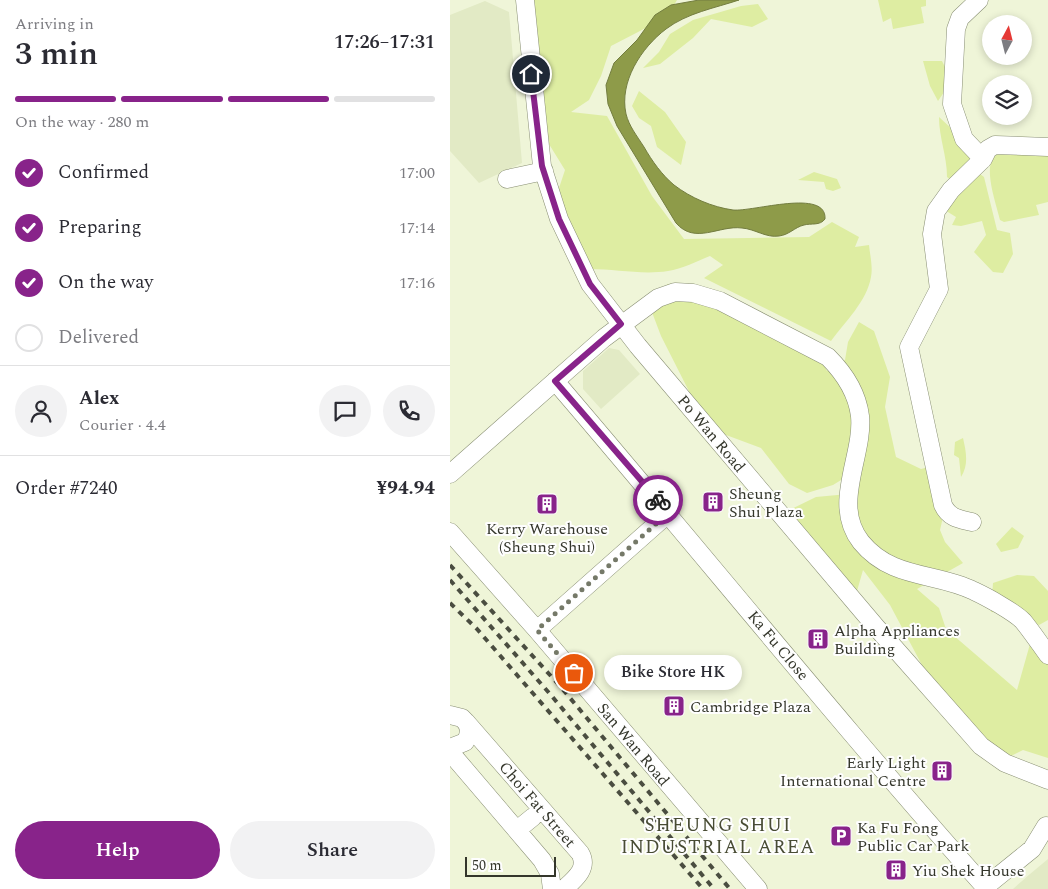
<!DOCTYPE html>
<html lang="en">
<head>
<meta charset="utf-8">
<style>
	body { margin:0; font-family:Spectral,serif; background:#f2f2f3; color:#2b2b33; height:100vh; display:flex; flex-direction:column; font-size:19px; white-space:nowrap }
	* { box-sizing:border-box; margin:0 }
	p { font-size:16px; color:#7c7c81 }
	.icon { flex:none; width:28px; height:28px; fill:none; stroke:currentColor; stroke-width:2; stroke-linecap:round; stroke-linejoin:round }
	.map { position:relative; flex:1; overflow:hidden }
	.drawer { display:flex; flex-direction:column; background:#fff; width:450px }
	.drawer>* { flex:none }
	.needle { width:32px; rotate:7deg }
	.fabs { position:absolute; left:532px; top:15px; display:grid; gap:10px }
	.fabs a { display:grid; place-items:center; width:50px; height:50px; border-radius:50%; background:#fff; box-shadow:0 2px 8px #0003; font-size:25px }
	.scale { position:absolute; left:15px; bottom:12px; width:91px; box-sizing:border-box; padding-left:5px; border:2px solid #34362b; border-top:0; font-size:14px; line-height:18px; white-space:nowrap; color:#34362b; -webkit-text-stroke:4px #fefefe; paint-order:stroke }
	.pin { position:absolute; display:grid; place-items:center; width:42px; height:42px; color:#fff; margin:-21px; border:2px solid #fff; border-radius:50%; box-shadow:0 1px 5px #0007 }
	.courier { position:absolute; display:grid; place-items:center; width:50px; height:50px; margin:-25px; border:4px solid #88238a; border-radius:50%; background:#fff; color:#222; box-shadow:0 1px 6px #0007 }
	.bubble { position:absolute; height:35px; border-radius:18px; background:#fff; box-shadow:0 2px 8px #0003; font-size:16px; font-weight:600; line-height:35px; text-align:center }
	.overview em { font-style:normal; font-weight:600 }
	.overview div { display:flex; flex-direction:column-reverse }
	.overview { display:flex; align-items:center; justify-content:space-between; height:85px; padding:0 15px }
	h1 { font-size:32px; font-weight:600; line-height:38px }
	.bar { display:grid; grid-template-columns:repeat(4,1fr); gap:8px 5px; align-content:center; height:60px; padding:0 15px }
	.bar i { height:6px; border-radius:4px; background:#e1e1e2 }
	.bar .on { background:#88238a }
	.bar p { grid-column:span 4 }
	.line { display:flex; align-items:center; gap:12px; padding:0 15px; border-top:1px solid #e1e1e2 }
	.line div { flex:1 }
	.round { display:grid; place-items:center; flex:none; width:52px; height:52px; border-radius:26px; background:#f2f2f3 }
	ol { padding:0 15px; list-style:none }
	li { display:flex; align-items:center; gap:15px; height:55px }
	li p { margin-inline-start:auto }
	li .icon { padding:5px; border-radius:50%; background:#88238a; color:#fff; stroke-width:4 }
	li:last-child { color:#7c7c81 }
	li i { width:28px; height:28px; border:2px solid #e1e1e2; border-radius:50% }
	.action { display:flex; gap:10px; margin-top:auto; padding:10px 15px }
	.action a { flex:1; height:58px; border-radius:30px; background:#88238a; color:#fff; font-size:20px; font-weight:600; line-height:58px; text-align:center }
	.action a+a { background:#f2f2f3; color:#2b2b33 }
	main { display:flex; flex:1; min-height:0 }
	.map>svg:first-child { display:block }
	.built { fill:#e2eac5 }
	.green { fill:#deeda2 }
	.water { fill:#8e9b49; stroke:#737d40 }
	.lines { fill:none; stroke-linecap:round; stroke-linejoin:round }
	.minor-casing { stroke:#888e73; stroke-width:19 }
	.minor { stroke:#fff; stroke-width:18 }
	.rail { stroke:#4a4d40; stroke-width:4; stroke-dasharray:6 6; stroke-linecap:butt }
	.done { stroke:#757968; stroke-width:5; stroke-dasharray:0 9 }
	.route { stroke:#88238a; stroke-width:6 }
	.labels { text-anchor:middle; stroke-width:4; stroke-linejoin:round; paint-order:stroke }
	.street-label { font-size:16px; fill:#34362b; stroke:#fefefe }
	.poi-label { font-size:16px; fill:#34362b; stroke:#fefefe; text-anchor:start }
	.quarter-label { font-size:19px; letter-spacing:1px; fill:#484c34; stroke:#fefefe }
</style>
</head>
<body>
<main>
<section class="drawer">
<div class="overview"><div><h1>3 min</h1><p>Arriving in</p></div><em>17:26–17:31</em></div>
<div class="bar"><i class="on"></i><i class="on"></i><i class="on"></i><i></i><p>On the way · 280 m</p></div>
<ol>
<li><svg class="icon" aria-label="check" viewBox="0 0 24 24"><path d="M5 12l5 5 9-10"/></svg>Confirmed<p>17:00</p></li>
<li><svg class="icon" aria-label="check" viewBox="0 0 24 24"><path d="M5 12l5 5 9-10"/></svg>Preparing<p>17:14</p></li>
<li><svg class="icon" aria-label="check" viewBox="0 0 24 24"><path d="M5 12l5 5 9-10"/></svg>On the way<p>17:16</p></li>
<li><i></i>Delivered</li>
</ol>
<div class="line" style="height:90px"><a class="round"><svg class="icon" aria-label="person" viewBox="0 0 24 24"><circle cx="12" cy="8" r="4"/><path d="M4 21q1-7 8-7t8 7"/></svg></a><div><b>Alex</b><p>Courier · 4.4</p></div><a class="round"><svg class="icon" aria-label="chat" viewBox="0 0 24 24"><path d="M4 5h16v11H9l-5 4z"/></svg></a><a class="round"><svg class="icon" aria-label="phone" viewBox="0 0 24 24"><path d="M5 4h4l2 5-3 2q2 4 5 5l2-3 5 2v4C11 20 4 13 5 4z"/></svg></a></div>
<div class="line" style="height:65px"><div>Order #7240</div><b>¥94.94</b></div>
<div class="action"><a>Help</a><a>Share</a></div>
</section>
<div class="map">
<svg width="598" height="889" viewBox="0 0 598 889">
	<rect width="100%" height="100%" fill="#eff5d8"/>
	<path class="built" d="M35,1L59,12L72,163L29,183L0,151V15Z
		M159,348L169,350L190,374L151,409L133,389V371Z
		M598,859V889H563L580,874Z"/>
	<path class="green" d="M78,0H227L217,17L161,46L151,76L139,100L121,112L157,116L202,196L234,239L359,237L382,222L409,237L405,247L419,245C420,255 423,267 421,277C417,301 395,322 381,341L254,278L273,265L260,256C247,261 232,269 218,271C192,275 166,269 139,269L108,191L115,170L94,136Z
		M428,0H476V6L471,7L474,23L443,29L441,18L433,22Z
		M308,4L318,19L302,27L261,19L243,38L210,64L193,68L209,52L220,34L243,20L291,6Z
		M473,61H492C502,80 500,84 488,101L480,86Z
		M189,91L215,112L236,142L231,165L207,147L201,126L189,118L182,106Z
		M489,117L503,130L511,123L530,174L534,177L547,230L560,233L563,254L553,273L543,272L524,252L536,235L532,221L511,226L502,225L506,217L493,209L511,188L497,177C497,156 489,138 489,117Z
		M598,151V202L586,205L589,215L554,222L550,220C547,206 530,161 548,154C559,150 585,152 598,151Z
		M364,172L387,179L391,188L383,191L376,189L374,182L348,180Z
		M237,283L268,295L258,303L272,312L294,321L360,338L377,371L395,360L398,342L409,322L424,331L440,377L435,407L446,457L471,469L479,467L493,517L490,530L495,542L513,563L467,589L489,608L496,629L567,690L580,644L593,662L598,663V758L573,750L559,757L558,772L481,682L440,605L413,570L407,591L387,595L325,517L366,497L398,494L404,472L383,485L357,493L339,484L311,448L268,432L248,409L211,336L197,299L218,284Z
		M513,438C516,451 519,465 511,477L509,458L504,455L505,442Z
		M562,527L574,536L568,548L551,552L546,544Z
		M567,575L584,576L598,591V620L589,625L572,614L541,612L543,583Z"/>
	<path class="water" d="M249,0H289C265,8 237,13 216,29C191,48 169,82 176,114C179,126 187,136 194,147C202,161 212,175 224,185C241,198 262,207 283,210C303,212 377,188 375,219C370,226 361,223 354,225C345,227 339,235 329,236C316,238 305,229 292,228C269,225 245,245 226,223L167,126L158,104L156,85L164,63L187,40L205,15L221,5Z"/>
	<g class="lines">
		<g class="minor-casing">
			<path id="minor" d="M75,0L92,166L109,219L140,284L188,346L426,627L531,746L555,763L598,780
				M533,159L538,149L545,145L598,147
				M57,179L94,171
				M105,381C249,549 388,722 535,887L582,849L596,826
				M0,474L154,338L208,298L225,292L243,293L270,301L378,357C394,373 407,392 410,416C414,456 381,504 411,542C442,580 486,572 524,591C537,597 564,612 573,621C582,632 590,644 598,655
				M522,522C509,519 499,518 493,505L459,347L489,289L482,234L486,211L501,190L533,159L514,139L502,104L506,29L510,18L529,0
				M0,532L87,630L308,889
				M87,630L219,513
				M0,715L12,718C20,725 21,733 15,742L0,748
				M16,722L130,853C139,868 125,879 114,889
				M0,752L92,860L100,874L102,889
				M67,830L83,817"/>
		</g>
		<use href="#minor" class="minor"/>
		<path class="rail" d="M0,565L110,686L280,889
			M0,580L100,694L264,889
			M0,603L27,629L253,889"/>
	</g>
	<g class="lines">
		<path class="done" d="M124,673L87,630L218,513L208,500"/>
		<path class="route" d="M81,74L92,166L109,219L140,284L171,324L105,381L208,500"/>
	</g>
	<defs>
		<g id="building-square" transform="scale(1.125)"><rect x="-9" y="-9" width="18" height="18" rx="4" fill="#88238a" stroke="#fefefe"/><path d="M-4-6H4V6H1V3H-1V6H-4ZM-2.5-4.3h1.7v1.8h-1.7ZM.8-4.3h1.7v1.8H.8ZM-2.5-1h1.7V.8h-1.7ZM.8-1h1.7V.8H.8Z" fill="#fff"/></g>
		<g id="parking-square" transform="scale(1.125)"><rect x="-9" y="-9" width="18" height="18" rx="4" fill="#88238a" stroke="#fefefe"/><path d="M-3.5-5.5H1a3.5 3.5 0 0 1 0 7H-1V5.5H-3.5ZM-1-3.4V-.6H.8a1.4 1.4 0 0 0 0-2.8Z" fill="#fff"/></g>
	</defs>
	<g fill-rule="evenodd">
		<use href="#building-square" x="263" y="502"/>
		<use href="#building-square" x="97" y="504"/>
		<use href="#building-square" x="368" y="639"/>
		<use href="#building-square" x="224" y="706"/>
		<use href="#building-square" x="492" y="771"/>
		<use href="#parking-square" x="391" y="836"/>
		<use href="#building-square" x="446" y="870"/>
	</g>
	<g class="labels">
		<g class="street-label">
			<text transform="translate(262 433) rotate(50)" y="6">Po Wan Road</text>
			<text transform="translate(329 645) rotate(50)" y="6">Ka Fu Close</text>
			<text transform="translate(184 744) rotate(50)" y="6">San Wan Road</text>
			<text transform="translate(88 804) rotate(49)" y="6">Choi Fat Street</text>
		</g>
		<g class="poi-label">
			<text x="279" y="499">Sheung<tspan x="279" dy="18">Shui Plaza</tspan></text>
			<text x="97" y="534" text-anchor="middle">Kerry Warehouse<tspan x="97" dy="18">(Sheung Shui)</tspan></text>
			<text x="384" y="636">Alpha Appliances<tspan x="384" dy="18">Building</tspan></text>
			<text x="240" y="712">Cambridge Plaza</text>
			<text x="476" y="768" text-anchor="end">Early Light<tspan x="476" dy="18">International Centre</tspan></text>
			<text x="407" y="833">Ka Fu Fong<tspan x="407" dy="18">Public Car Park</tspan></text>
			<text x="462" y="876">Yiu Shek House</text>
		</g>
		<g class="quarter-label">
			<text x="268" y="831">SHEUNG SHUI<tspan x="268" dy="22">INDUSTRIAL AREA</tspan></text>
		</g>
	</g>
</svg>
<div class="fabs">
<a><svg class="needle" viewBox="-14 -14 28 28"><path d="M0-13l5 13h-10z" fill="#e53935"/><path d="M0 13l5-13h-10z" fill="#7c7c81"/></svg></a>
<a><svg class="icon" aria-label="layers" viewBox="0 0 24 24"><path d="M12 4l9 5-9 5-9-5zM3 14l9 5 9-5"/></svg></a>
</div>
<div class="scale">50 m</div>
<div class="pin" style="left:124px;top:673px;background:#ea580c"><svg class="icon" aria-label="bag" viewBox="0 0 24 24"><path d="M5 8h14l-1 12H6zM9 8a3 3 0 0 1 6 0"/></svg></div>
<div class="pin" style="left:81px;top:74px;background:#1f2937"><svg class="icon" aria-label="home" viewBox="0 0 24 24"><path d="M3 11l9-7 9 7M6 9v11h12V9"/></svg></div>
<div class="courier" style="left:208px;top:500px"><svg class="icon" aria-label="bike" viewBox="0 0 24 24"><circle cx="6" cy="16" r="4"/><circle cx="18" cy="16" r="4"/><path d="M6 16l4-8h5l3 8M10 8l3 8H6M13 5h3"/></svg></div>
<div class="bubble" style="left:154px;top:655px;width:138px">Bike Store HK</div>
</div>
</main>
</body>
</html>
